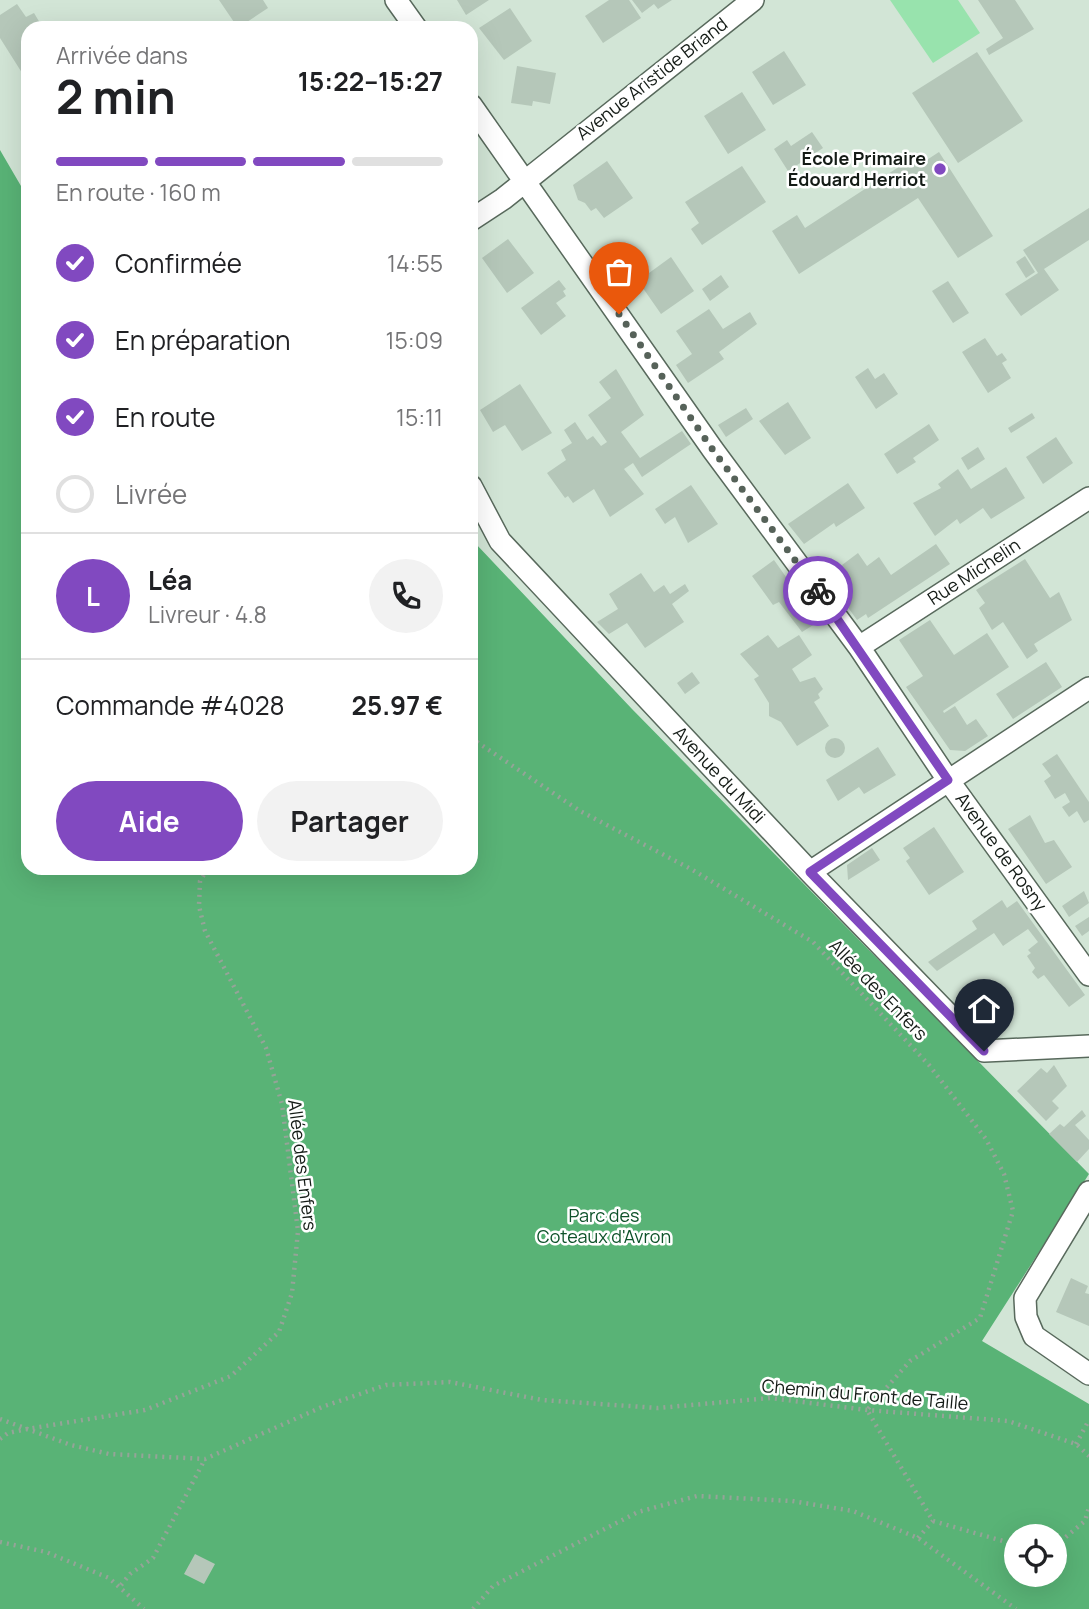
<!DOCTYPE html>
<html lang="fr">
<head>
<meta charset="utf-8">
<style>
	body { margin:0; font-family:Manrope,sans-serif; background:#f2f2f2; color:#202124; height:100vh; display:flex; flex-direction:column; font-size:26px; white-space:nowrap }
	* { box-sizing:border-box; margin:0 }
	p { font-size:23px; color:#757577 }
	.icon { flex:none; width:38px; height:38px; fill:none; stroke:currentColor; stroke-width:2; stroke-linecap:round; stroke-linejoin:round }
	.map { position:relative; flex:1; overflow:hidden }
	.panel { position:absolute; left:21px; top:21px; width:457px; height:854px; display:flex; flex-direction:column; background:#fff; border-radius:21px; box-shadow:0 7px 28px #0002 }
	.panel>* { flex:none }
	.fabs { position:absolute; left:1004px; top:1524px; display:grid; gap:14px }
	.fabs a { display:grid; place-items:center; width:63px; height:63px; border-radius:50%; background:#fff; box-shadow:0 7px 28px #0002; font-size:35px }
	.pin { position:absolute; display:grid; place-items:center; width:60px; height:60px; color:#fff; margin:-72px -30px; border-radius:50% 50% 50% 0; rotate:-45deg; box-shadow:0 0 7px #0007 }
	.pin .icon { rotate:45deg }
	.courier { position:absolute; display:grid; place-items:center; width:70px; height:70px; margin:-35px; border:5px solid #8149c0; border-radius:50%; background:#fff; color:#222; box-shadow:0 2px 9px #0007 }
	.summary em { font-style:normal; font-weight:700 }
	.summary div { display:flex; flex-direction:column-reverse }
	.summary { display:flex; align-items:center; justify-content:space-between; height:119px; padding:0 35px }
	h1 { font-size:46px; font-weight:700; line-height:52px }
	.bar { display:grid; grid-template-columns:repeat(4,1fr); gap:10px 7px; align-content:center; height:84px; padding:0 35px }
	.bar i { height:9px; border-radius:5px; background:#e0e0e0 }
	.bar .on { background:#8149c0 }
	.bar p { grid-column:span 4 }
	.line { display:flex; align-items:center; gap:18px; padding:0 35px; border-top:2px solid #e0e0e0 }
	.line div { flex:1 }
	.round { display:grid; place-items:center; flex:none; width:74px; height:74px; border-radius:37px; background:#f2f2f2 }
	ol { padding:0 35px; list-style:none }
	li { display:flex; align-items:center; gap:21px; height:77px }
	li p { margin-inline-start:auto }
	li .icon { padding:7px; border-radius:50%; background:#8149c0; color:#fff; stroke-width:4 }
	li:last-child { color:#757577 }
	li i { width:38px; height:38px; border:4px solid #e0e0e0; border-radius:50% }
	.cta { display:flex; gap:14px; margin-top:auto; padding:14px 35px }
	.cta a { flex:1; height:80px; border-radius:42px; background:#8149c0; color:#fff; font-size:28px; font-weight:700; line-height:80px; text-align:center }
	.cta a+a { background:#f2f2f2; color:#202124 }
	.map>svg:first-child { display:block }
	.green { fill:#98e3ad }
	.forest { fill:#59b376; fill-rule:evenodd }
	.building { fill:#b5c7b9 }
	.lines { fill:none; stroke-linecap:round; stroke-linejoin:round }
	.minor-casing { stroke:#58695c; stroke-width:24 }
	.path { stroke:#95a498; stroke-width:4.5; stroke-dasharray:2 5; stroke-linecap:butt }
	.minor { stroke:#fff; stroke-width:21 }
	.done { stroke:#566259; stroke-width:7; stroke-dasharray:0 12.6 }
	.route { stroke:#8149c0; stroke-width:9 }
	.poi-dot { fill:#8149c0; stroke:#fff; stroke-width:2.5 }
	.labels { text-anchor:middle; stroke-width:5; stroke-linejoin:round; paint-order:stroke }
	.street-label { font-size:18px; fill:#141b16; stroke:#fff }
	.poi-label { font-size:18px; font-weight:bold; fill:#141b16; stroke:#fff; text-anchor:end }
	.park-label { font-size:18px; fill:#0e522a; stroke:#fff }
</style>
</head>
<body>
<div class="map">
<svg width="1089" height="1609" viewBox="0 0 1089 1609">
	<rect width="100%" height="100%" fill="#d2e5d6"/>
	<path class="green" d="M890,0H958L980,33L933,63Z"/>
	<path class="forest" d="M0,150L28,198V868H471V547L476,544L632,709L1089,1174L982,1341L1089,1404V1609H0ZM1017,1536H1055V1575H1017Z"/>
	<path class="building" d="M219,0H263L268,8L238,28Z
		M457,0H489L466,15Z
		M609,0H629L641,18L603,43L585,16Z
		M632,0H672L658,9L654,4L642,13Z
		M978,0H1015L1034,29L989,55L986,49L1003,38Z
		M17,4L26,17L34,13L43,28H28V74L24,76L0,38V15Z
		M510,8L532,41L504,60L479,28Z
		M784,51L806,85L773,105L752,72Z
		M977,52L1023,121L958,163L912,93Z
		M517,66L556,73L550,104L533,101L532,106L511,103Z
		M742,92L766,130L728,154L704,116Z
		M812,132L823,148L788,171L774,149L787,140L791,146Z
		M939,152L993,236L958,258L918,198L799,274L772,231L797,215L805,228L911,159L916,167Z
		M607,161L633,198L604,218L596,208L591,211L585,203L578,200L573,185Z
		M742,166L766,202L702,245L691,229L699,223L685,202Z
		M1089,208V240L1044,269L1059,290L1021,316L1005,294L1038,273L1023,250Z
		M508,239L534,273L507,293L482,258Z
		M1025,256L1035,272L1026,278L1016,262Z
		M671,257L694,291L661,314L638,281Z
		M721,275L729,287L710,301L702,289Z
		M559,280L566,289L563,291L566,296L556,303L566,316L541,335L521,308Z
		M948,281L969,313L953,323L932,291Z
		M709,309L723,329L750,312L757,324L719,352L724,359L688,383L676,365L692,354L676,331Z
		M985,338L997,356L1002,353L1007,360L1002,363L1011,378L988,393L962,352Z
		M868,368L875,379L884,373L898,394L876,409L855,377Z
		M616,369L644,415L621,432L640,458L682,431L691,444L642,477L633,463L624,469L644,494L610,517L594,489L573,503L568,496L565,498L547,473L566,460L561,450L572,443L564,430L575,422L587,440L593,436L601,446L607,442L588,415L611,398L599,382Z
		M520,384L552,433L522,451L505,425L493,432L480,410Z
		M788,402L811,438L785,455L759,421Z
		M746,408L753,419L726,437L718,425Z
		M1032,413L1035,418L1011,433L1008,428Z
		M929,424L939,440L913,458L916,462L897,474L884,454Z
		M1056,437L1073,463L1043,484L1026,457Z
		M978,447L985,459L968,470L961,458Z
		M1006,467L1025,498L991,519L983,508L960,524L957,519L935,536L913,503L941,488L938,484L958,469L971,489Z
		M848,483L865,508L836,527L834,523L804,544L788,524Z
		M691,485L718,524L688,543L675,517L665,524L655,509Z
		M936,544L950,564L868,618L866,614L857,620L829,581L845,569L842,565L858,553L867,566L879,557L891,575Z
		M1025,559L1050,598L1059,592L1072,620L1034,644L1038,651L1027,659L1003,622L992,630L979,608L985,603L976,590Z
		M774,560L818,622L802,632L779,602L773,605L752,576Z
		M641,573L654,592L664,585L670,594L685,584L689,591L672,604L684,622L645,648L627,623L609,634L597,622L618,609L609,594Z
		M930,620L954,655L987,633L1009,667L943,711L944,713L955,706L967,725L976,719L988,736L965,751L950,750L906,687L923,676L899,640Z
		M768,635L778,648L799,635L812,655L792,669L800,682L815,677L823,689L818,694L820,698L814,702L829,726L797,746L781,722L769,716V703L754,679L759,676L740,654Z
		M1046,662L1062,687L1013,719L996,694Z
		M692,672L700,683L685,694L677,683Z
		M825 748a10 10 0 1 1 20 0a10 10 0 1 1-20 0Z
		M878,747L896,775L864,794L859,787L838,801L826,780Z
		M1057,754L1089,802V820L1084,823L1077,811L1069,817L1062,807L1070,802L1065,793L1055,799L1044,781L1051,776L1042,764Z
		M1030,815L1045,843L1054,840L1072,867L1046,884L1008,829Z
		M934,827L964,872L929,895L906,861L910,858L903,848Z
		M872,848L880,860L848,880L847,865Z
		M1084,891L1089,903L1069,917L1062,906Z
		M1002,900L1007,908L1017,901L1085,995L1069,1007L1044,975L1038,979L1032,972L1035,968L1027,956L1031,953L1028,950L1038,942L1028,929L1003,946L994,933L937,971L928,962L977,929L972,921Z
		M1089,917V931L1082,936L1075,926Z
		M1054,1065L1067,1086L1052,1101L1059,1108L1046,1121L1017,1091L1041,1068L1047,1073Z
		M1082,1110L1086,1116L1075,1125L1089,1140V1149L1077,1162L1049,1134L1060,1124L1064,1127Z
		M1071,1278L1088,1286L1085,1293L1089,1294V1326L1056,1312Z
		M195,1554L215,1564L204,1584L184,1574Z"/>
	<g class="lines">
		<g class="minor-casing">
			<path id="minor" d="M396,0L416,28
				M471,105L713,450L859,647L948,780L1089,975
				M471,220L503,199L753,0
				M471,486L500,541L810,872L984,1051L1089,1046
				M859,647L1089,498
				M810,872L1089,688
				M1089,1192L1025,1298L1026,1317L1034,1336L1089,1374"/>
		</g>
		<path class="path" d="M471,738L580,811L691,869L813,942L929,1065L986,1139L1004,1174L1013,1211L980,1318L910,1361L867,1410L933,1521L1017,1545
			M0,1419L71,1445L109,1454L205,1459L322,1407L386,1385L450,1382L542,1400L658,1408L770,1398L867,1410L1008,1421L1076,1444L1089,1456
			M0,1439L8,1433L27,1429L145,1410L231,1376L279,1332L292,1293L298,1231L282,1104L266,1048L205,931L199,906L200,881L208,868
			M1076,1444L1089,1420
			M918,1538L933,1521
			M0,1542L46,1552L109,1578L144,1609
			M1055,1546L1085,1521L1089,1507
			M121,1585L130,1574L153,1558L205,1459
			M473,1609L493,1586L638,1512L697,1496L792,1501L853,1511L918,1538L1016,1609"/>
		<use href="#minor" class="minor"/>
	</g>
	<g class="lines">
		<path class="done" d="M619,314L713,450L818,591"/>
		<path class="route" d="M818,591L948,780L810,872L984,1051"/>
	</g>
	<circle class="poi-dot" cx="940" cy="169" r="7"/>
	<g class="labels">
		<g class="street-label">
			<text transform="translate(652 79) rotate(-38)" y="6">Avenue Aristide Briand</text>
			<text transform="translate(974 572) rotate(-33)" y="6">Rue Michelin</text>
			<text transform="translate(719 775) rotate(47)" y="6">Avenue du Midi</text>
			<text transform="translate(1001 852) rotate(54)" y="6">Avenue de Rosny</text>
			<text transform="translate(878 990) rotate(46)" y="6">Allée des Enfers</text>
			<text transform="translate(302 1165) rotate(83)" y="6">Allée des Enfers</text>
			<text transform="translate(865 1395) rotate(5)" y="6">Chemin du Front de Taille</text>
		</g>
		<g class="poi-label">
			<text x="926" y="165">École Primaire<tspan x="926" dy="21">Édouard Herriot</tspan></text>
		</g>
		<g class="park-label">
			<text x="604" y="1222">Parc des<tspan x="604" dy="21">Coteaux d'Avron</tspan></text>
		</g>
	</g>
</svg>
<div class="fabs">
<a><svg class="icon" aria-label="locate" viewBox="0 0 24 24"><circle cx="12" cy="12" r="6"/><path d="M12 2v4M12 18v4M2 12h4M18 12h4"/></svg></a>
</div>
<div class="pin" style="left:619px;top:314px;background:#ea580c"><svg class="icon" aria-label="bag" viewBox="0 0 24 24"><path d="M5 8h14l-1 12H6zM9 8a3 3 0 0 1 6 0"/></svg></div>
<div class="pin" style="left:984px;top:1051px;background:#1f2937"><svg class="icon" aria-label="home" viewBox="0 0 24 24"><path d="M3 11l9-7 9 7M6 9v11h12V9"/></svg></div>
<div class="courier" style="left:818px;top:591px"><svg class="icon" aria-label="bike" viewBox="0 0 24 24"><circle cx="6" cy="16" r="4"/><circle cx="18" cy="16" r="4"/><path d="M6 16l4-8h5l3 8M10 8l3 8H6M13 5h3"/></svg></div>
<section class="panel">
<div class="summary"><div><h1>2 min</h1><p>Arrivée dans</p></div><em>15:22–15:27</em></div>
<div class="bar"><i class="on"></i><i class="on"></i><i class="on"></i><i></i><p>En route · 160 m</p></div>
<ol>
<li><svg class="icon" aria-label="check" viewBox="0 0 24 24"><path d="M5 12l5 5 9-10"/></svg>Confirmée<p>14:55</p></li>
<li><svg class="icon" aria-label="check" viewBox="0 0 24 24"><path d="M5 12l5 5 9-10"/></svg>En préparation<p>15:09</p></li>
<li><svg class="icon" aria-label="check" viewBox="0 0 24 24"><path d="M5 12l5 5 9-10"/></svg>En route<p>15:11</p></li>
<li><i></i>Livrée</li>
</ol>
<div class="line" style="height:126px"><b class="round" style="background:#8149c0;color:#fff">L</b><div><b>Léa</b><p>Livreur · 4.8</p></div><a class="round"><svg class="icon" aria-label="phone" viewBox="0 0 24 24"><path d="M5 4h4l2 5-3 2q2 4 5 5l2-3 5 2v4C11 20 4 13 5 4z"/></svg></a></div>
<div class="line" style="height:91px"><div>Commande #4028</div><b>25.97 €</b></div>
<div class="cta"><a>Aide</a><a>Partager</a></div>
</section>
</div>
</body>
</html>
